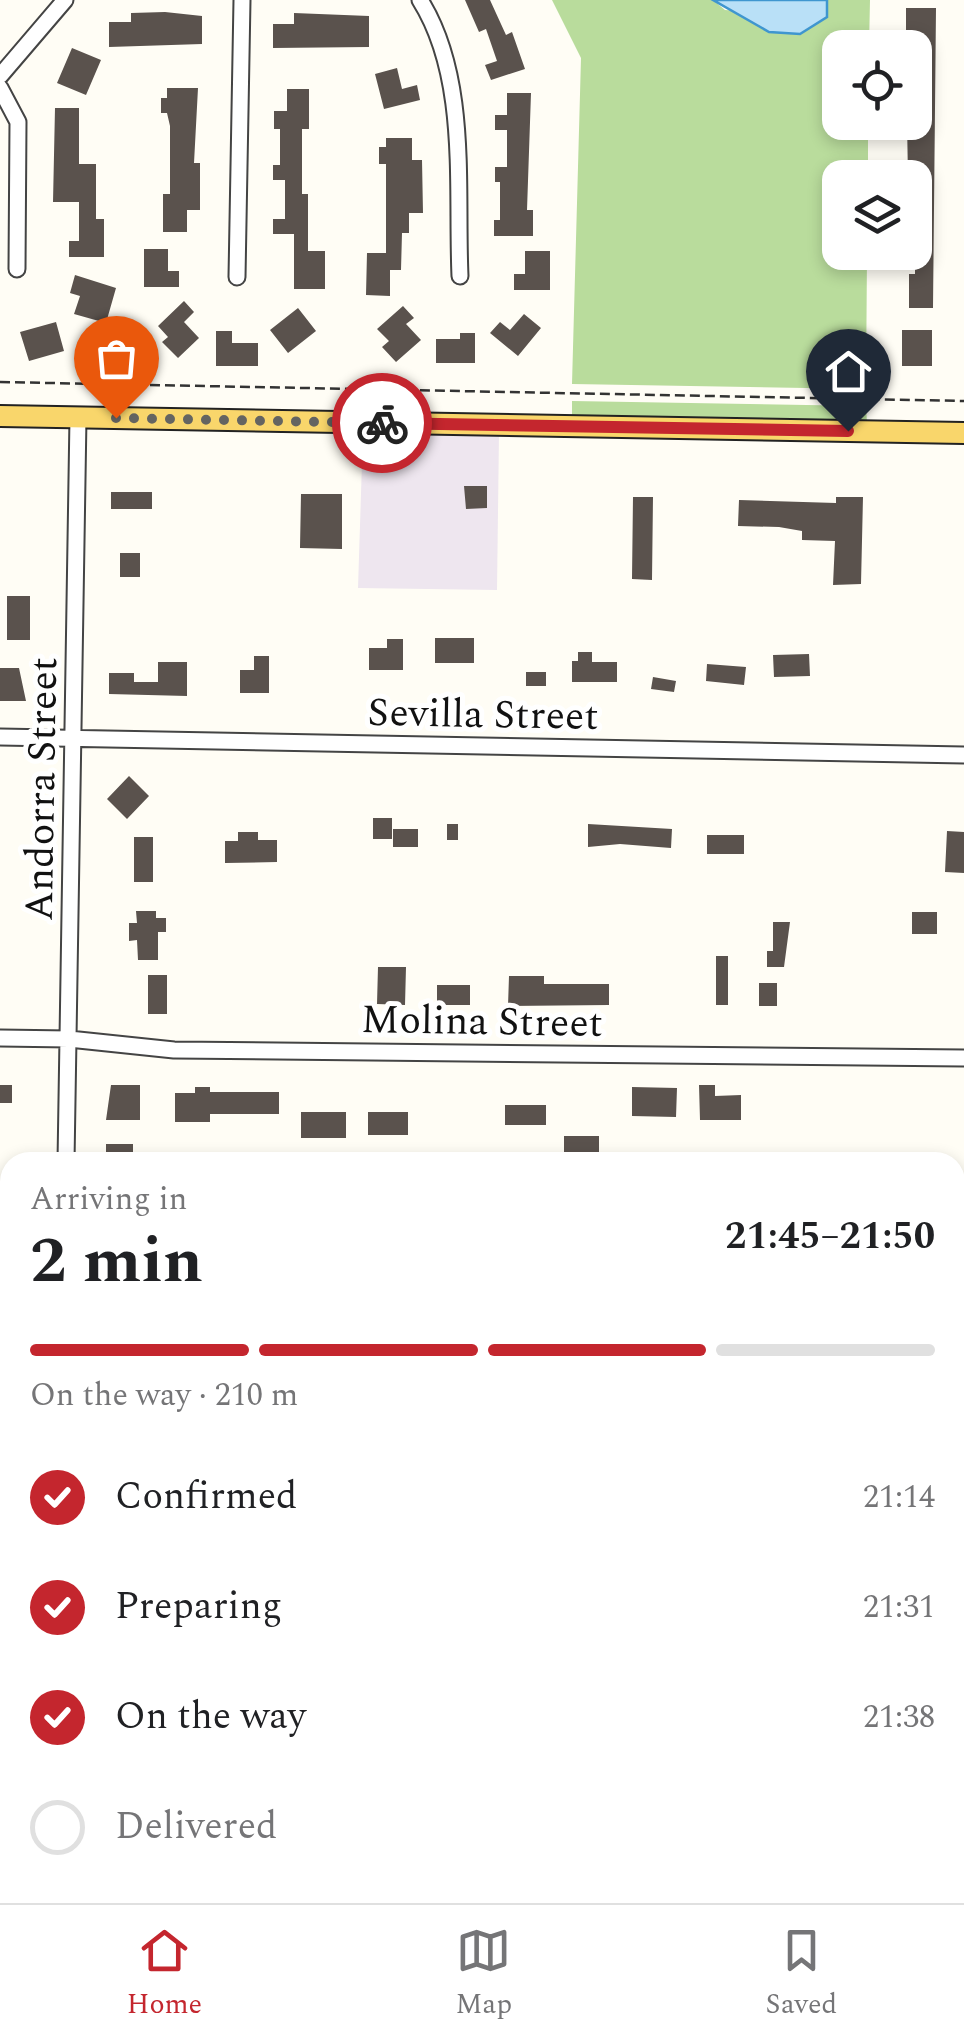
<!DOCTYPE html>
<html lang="en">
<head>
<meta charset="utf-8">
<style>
	body { margin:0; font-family:Spectral,serif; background:#f6f6f6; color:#202124; height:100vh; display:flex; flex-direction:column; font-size:38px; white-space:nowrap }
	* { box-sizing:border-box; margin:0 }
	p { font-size:32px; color:#757577 }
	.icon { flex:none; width:55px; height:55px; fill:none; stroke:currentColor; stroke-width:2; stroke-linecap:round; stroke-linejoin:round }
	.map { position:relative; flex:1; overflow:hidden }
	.panel { position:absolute; left:0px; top:1152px; width:965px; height:752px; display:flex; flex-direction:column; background:#fff; border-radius:30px 30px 0 0; box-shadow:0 5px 15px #0003 }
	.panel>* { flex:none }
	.controls { position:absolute; left:822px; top:30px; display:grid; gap:20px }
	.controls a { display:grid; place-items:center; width:110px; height:110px; border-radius:20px; background:#fff; box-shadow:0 5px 15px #0003; font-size:50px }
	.pin { position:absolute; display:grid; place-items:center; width:85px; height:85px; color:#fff; margin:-102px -42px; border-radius:50% 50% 50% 0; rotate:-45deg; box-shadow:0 0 10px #0007 }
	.pin .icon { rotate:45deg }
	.courier { position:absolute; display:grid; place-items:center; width:100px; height:100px; margin:-50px; border:8px solid #c4262e; border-radius:50%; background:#fff; color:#222; box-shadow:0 2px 12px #0007 }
	.overview em { font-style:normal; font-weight:700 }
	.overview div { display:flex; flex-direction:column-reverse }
	.overview { display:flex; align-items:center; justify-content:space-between; height:170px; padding:0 30px }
	h1 { font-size:65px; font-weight:700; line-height:75px }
	.bar { display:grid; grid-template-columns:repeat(4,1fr); gap:15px 10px; align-content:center; height:120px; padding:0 30px }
	.bar i { height:12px; border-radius:8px; background:#e0e0e0 }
	.bar .selected { background:#c4262e }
	.bar p { grid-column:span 4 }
	ol { padding:0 30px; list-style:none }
	li { display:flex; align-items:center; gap:30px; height:110px }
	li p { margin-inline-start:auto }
	li .icon { padding:10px; border-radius:50%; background:#c4262e; color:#fff; stroke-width:4 }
	li:last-child { color:#757577 }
	li i { width:55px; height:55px; border:5px solid #e0e0e0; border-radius:50% }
	.tabs { display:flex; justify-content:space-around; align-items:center; height:140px; border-top:2px solid #e0e0e0; background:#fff; font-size:28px; color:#757577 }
	.tabs a { display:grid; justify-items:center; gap:5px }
	.tabs .selected { color:#c4262e }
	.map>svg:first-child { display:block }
	.industrial { fill:#eee6ef }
	.forest { fill:#b9dc9c }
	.water { fill:#b9e0f7; stroke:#3f96cf; stroke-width:2.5 }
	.building { fill:#5a524d }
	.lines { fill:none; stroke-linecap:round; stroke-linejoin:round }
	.minor-casing { stroke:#444; stroke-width:19 }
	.major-casing { stroke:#222; stroke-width:24 }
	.path { stroke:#333; stroke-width:2.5; stroke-dasharray:10 5; stroke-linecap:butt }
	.minor { stroke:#fff; stroke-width:15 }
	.major { stroke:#f9d66b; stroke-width:20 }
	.done { stroke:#646461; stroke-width:10; stroke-dasharray:0 18 }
	.route { stroke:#c4262e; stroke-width:12 }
	.labels { text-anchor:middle; stroke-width:10; stroke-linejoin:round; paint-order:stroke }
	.street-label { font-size:40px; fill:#111; stroke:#fff }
</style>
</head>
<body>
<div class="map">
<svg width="964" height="1903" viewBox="0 0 964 1903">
	<rect width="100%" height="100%" fill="#fffdf5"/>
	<path class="industrial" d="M363,431L499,433L497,590L358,588Z"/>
	<path class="forest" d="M552,0H713L725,10L827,17V0H870L869,47L840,48V122L868,123V177L840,178V252L867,253L866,389L572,384L581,58Z
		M572,401L866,406L867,423L572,418Z"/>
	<path class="water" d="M713,0H827V17L800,34L769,32Z"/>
	<path class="building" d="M465,0H490L506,35L512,32L525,69L491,80L485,65L497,61L486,29L479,32Z
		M906,8H936L933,308H909V274H915V178H908L907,122H915V44H906Z
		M165,12L202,16V44L109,47V22H131V13Z
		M294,13L369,16V47L273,48V24H294Z
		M72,48L101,60L86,95L57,83Z
		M397,68L402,89L417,85L420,100L384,109L375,74Z
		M167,88H198L194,163H200V210H187V232H163V194H170V126L167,113H161V98H167Z
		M287,89H309V129H302V194H308V251H325V289H294V234H273V219H285V180H273V165H280V129H274V111H287Z
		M507,93H531L527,210H533V236H494V220H500V182H495V167H507V130H495V115H507Z
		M55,108H79V164H96V219H104V257H69V241H79V202H53Z
		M386,138H412V160H422L423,213H409V233H402L401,270H390V296L366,295L367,253H386V164H379V147H386Z
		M144,249H168V271H179V287H144Z
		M525,251H550V290H514V274H525Z
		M75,275L116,288L106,323L74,314L80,296L70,293Z
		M184,301L194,312L184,322L199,338L178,358L162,342L168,337L158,326Z
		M403,306L414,318L406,324L421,340L396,362L382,347L389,341L377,329Z
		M298,308L316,331L288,353L270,330Z
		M524,314L541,328L518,356L490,333L500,322L510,330Z
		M56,322L64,351L29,361L20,332Z
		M902,330H932V366H902Z
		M216,331H232V343H258V366H216Z
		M460,333H475V363H436V339H460Z
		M464,486H487V508L466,509Z
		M111,492H152V509H111Z
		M301,494H342V549L300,548Z
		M633,497H653L652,580L632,579Z
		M836,497H863L861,584L833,585L835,541L802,540V531L779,527L738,526L739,500L836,503Z
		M120,553H140V577H120Z
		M7,596H30V640H7Z
		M435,638H474V663H435Z
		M387,639H403V670H369V648H387Z
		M578,652H592V662H617V682H572V661H578Z
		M809,654L810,676L774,677L773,655Z
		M254,656H269V693H240V670H254Z
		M158,662H187V696L109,694V673H134V682H158Z
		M707,664L746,667L744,685L706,681Z
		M0,668H19L26,701H0Z
		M526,672H546V686H526Z
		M653,677L676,681L674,692L651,689Z
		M129,776L149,796L127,819L107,799Z
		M373,818H392V839H373Z
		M447,824H458V840H447Z
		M588,824L672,829L671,848L620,844L588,847Z
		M393,829H418V847H393Z
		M947,831L964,832V873L945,872Z
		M238,832H258V840H277V862L225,863V841H238Z
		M707,835H744V854H707Z
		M134,837H153V882H134Z
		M136,911H156V918H166V932H158V960H138L137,940L129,941V923H137Z
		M912,912H937V934H912Z
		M773,922H790L784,967H767V951H773Z
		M716,956H728V1005H716Z
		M378,967H406L405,1005L377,1004Z
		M148,975H167V1014H148Z
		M509,976H544V984H609V1005L508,1006Z
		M759,983H777V1006H759Z
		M437,985H470V1005H437Z
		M0,1085H12V1103H0Z
		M111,1085H140V1120H106Z
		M699,1085H715V1096L741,1095V1120H700Z
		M195,1087H210V1092H279V1114H210V1122H175V1093H195Z
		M632,1087L677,1088L676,1117L632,1116Z
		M505,1105H546V1125H505Z
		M301,1112H346V1138H301Z
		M368,1112H408V1135H368Z
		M564,1136H599V1160H582V1154H564Z
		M106,1144H133V1162H106Z"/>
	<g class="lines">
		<g class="minor-casing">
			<path id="minor" d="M420,0C469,78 456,187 460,276
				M0,76L65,0
				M0,88L18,122L17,269
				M237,277L242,0
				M0,737L964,755
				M0,1038L69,1039L174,1050L964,1058
				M66,1162L78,417
				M0,1349H10
				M955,1371H964
				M0,1660H10
				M955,1675H964
				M55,1903V1895"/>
		</g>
		<g class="major-casing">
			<path id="major" d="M0,416L964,433"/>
		</g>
		<path class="path" d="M0,382L964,401"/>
		<use href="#minor" class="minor"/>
		<use href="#major" class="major"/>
	</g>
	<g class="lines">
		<path class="done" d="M116,418L382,423"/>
		<path class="route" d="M382,423L848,431"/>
	</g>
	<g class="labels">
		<g class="street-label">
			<text transform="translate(483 713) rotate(1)" y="14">Sevilla Street</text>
			<text transform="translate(40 789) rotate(-89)" y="14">Andorra Street</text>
			<text transform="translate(482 1020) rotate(1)" y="14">Molina Street</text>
		</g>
	</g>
</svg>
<div class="controls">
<a><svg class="icon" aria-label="locate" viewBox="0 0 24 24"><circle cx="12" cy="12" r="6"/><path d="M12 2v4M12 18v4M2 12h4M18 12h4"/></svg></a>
<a><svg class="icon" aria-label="layers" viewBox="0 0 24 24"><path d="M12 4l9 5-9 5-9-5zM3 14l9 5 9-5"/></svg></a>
</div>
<div class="pin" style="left:116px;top:418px;background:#ea580c"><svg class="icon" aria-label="bag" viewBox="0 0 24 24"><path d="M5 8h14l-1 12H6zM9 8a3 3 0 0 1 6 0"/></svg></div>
<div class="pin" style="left:848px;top:431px;background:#1f2937"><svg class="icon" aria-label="home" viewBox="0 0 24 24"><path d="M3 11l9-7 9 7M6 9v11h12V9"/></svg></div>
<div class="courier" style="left:382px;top:423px"><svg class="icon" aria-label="bike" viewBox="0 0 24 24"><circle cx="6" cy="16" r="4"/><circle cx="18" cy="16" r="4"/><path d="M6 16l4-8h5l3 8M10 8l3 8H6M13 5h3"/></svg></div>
<section class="panel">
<div class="overview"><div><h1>2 min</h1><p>Arriving in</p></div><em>21:45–21:50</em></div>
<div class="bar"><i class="selected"></i><i class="selected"></i><i class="selected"></i><i></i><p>On the way · 210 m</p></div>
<ol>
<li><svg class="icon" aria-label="check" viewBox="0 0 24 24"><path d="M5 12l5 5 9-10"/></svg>Confirmed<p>21:14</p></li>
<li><svg class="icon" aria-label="check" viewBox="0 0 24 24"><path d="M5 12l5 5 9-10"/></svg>Preparing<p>21:31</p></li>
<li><svg class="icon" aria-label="check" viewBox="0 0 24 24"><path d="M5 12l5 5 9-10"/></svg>On the way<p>21:38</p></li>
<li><i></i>Delivered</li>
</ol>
</section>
</div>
<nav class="tabs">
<a class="selected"><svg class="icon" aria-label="home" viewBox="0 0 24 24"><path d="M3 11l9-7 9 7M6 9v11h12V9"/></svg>Home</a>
<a><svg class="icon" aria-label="map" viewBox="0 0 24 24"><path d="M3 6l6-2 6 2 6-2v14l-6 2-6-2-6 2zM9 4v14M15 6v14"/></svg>Map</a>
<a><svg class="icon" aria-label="saved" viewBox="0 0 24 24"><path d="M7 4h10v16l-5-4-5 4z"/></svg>Saved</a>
</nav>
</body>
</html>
